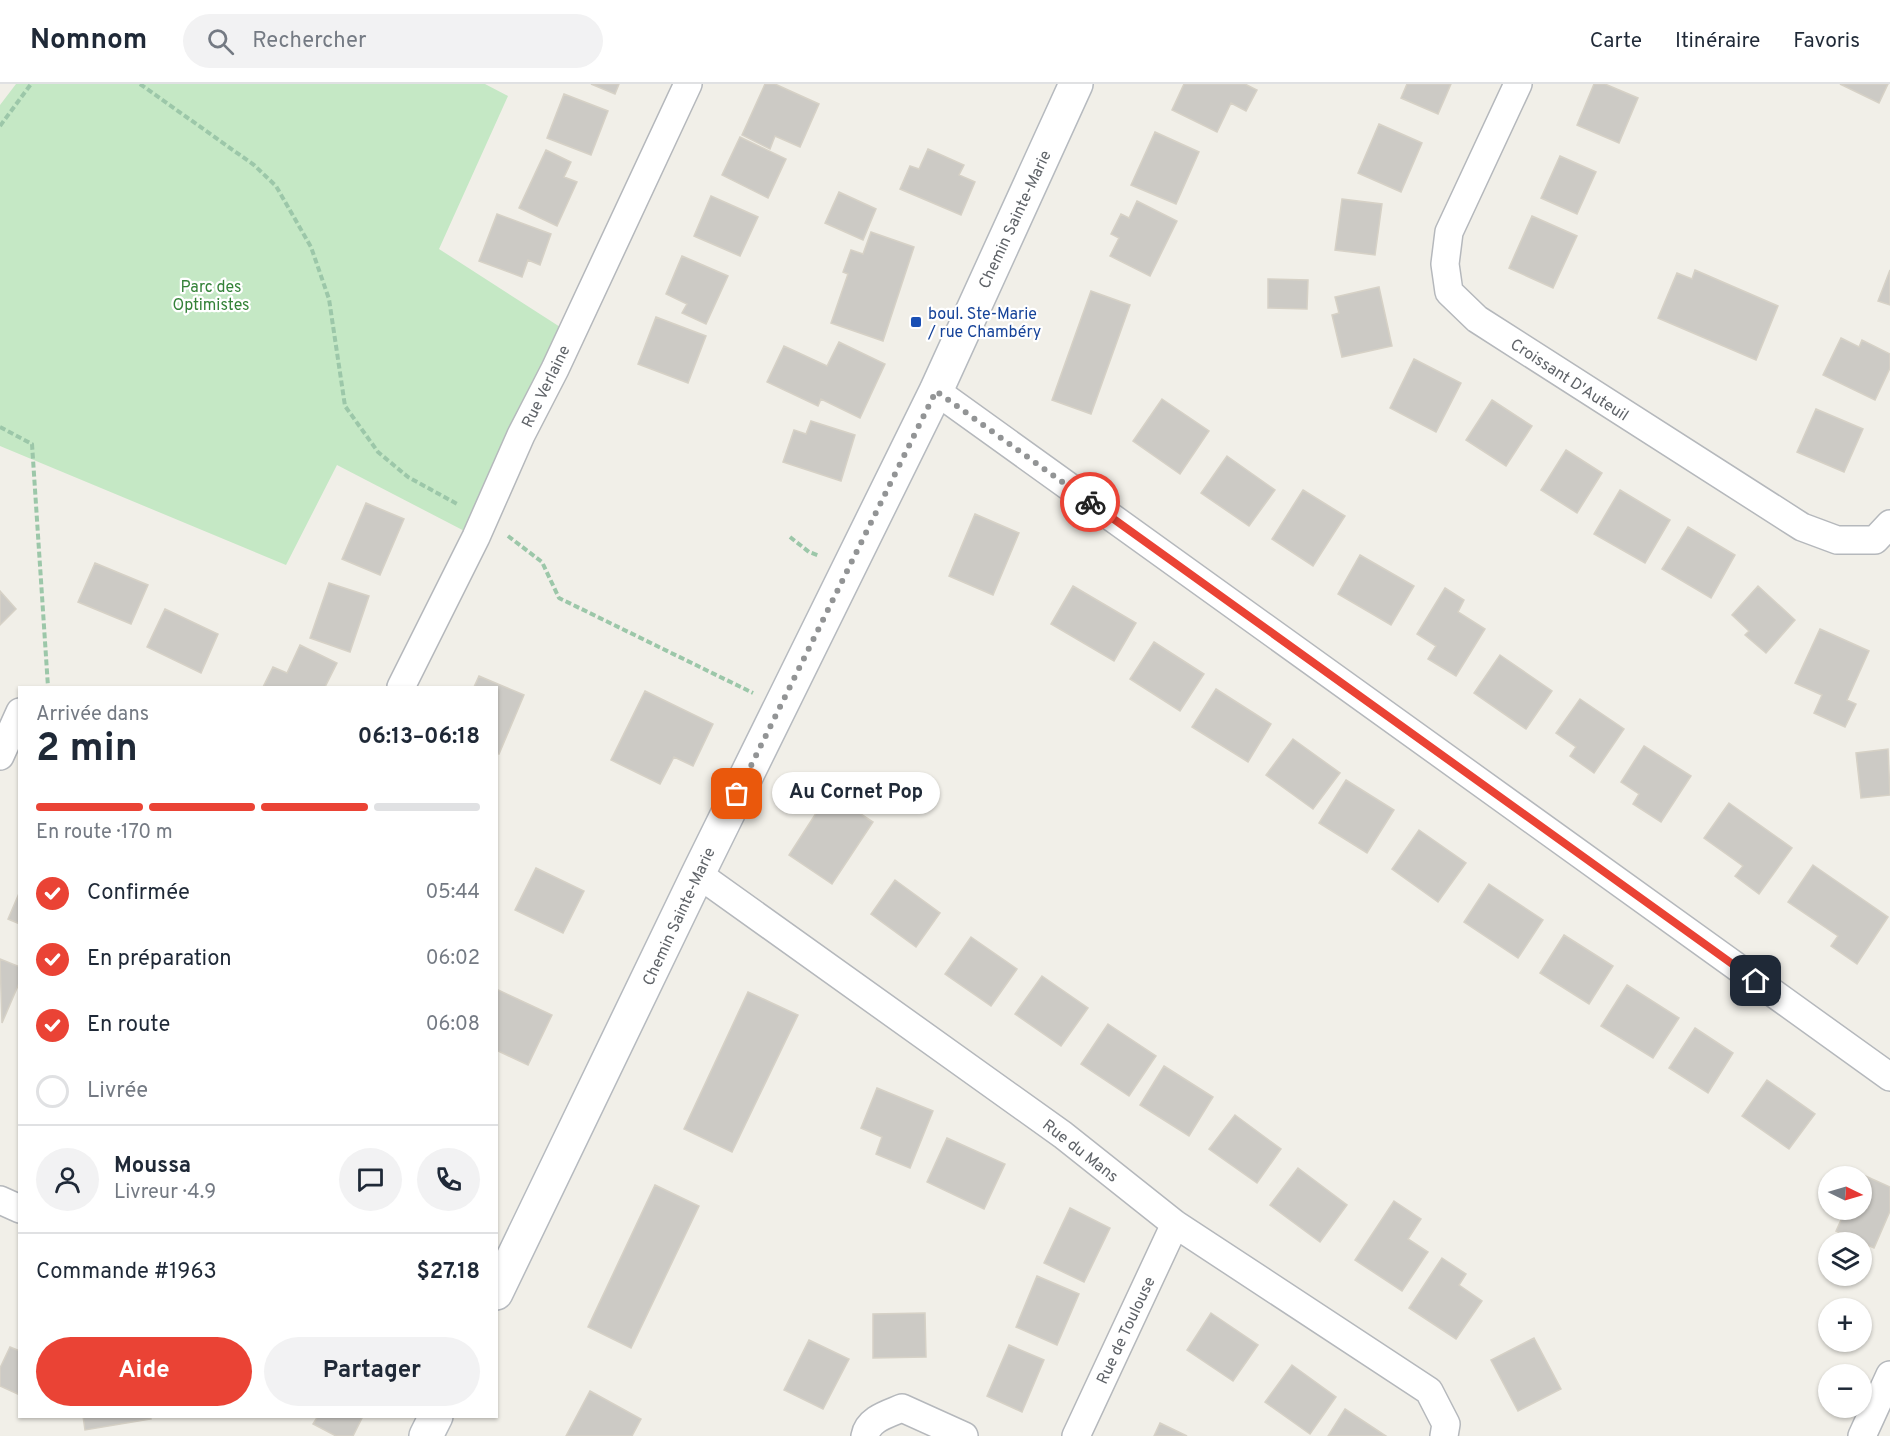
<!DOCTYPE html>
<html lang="fr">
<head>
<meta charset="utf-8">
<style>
	body { margin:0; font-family:Overpass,sans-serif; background:#f2f2f3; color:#1f2937; height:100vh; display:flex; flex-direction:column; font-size:22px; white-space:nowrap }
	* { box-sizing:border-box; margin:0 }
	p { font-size:20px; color:#747a83 }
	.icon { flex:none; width:33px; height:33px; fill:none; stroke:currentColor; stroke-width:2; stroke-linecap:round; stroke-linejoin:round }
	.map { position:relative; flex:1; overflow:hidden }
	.details { position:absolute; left:18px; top:602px; width:480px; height:732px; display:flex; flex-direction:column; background:#fff; border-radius:0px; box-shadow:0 2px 4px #0004 }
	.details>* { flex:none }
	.needle { width:39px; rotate:95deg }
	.tools { position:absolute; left:1818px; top:1082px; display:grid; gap:12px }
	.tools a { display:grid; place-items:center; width:54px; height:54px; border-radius:50%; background:#fff; box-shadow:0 2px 4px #0004; font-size:30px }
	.pin { position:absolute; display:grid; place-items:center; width:51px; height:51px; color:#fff; margin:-26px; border-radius:12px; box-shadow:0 3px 9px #0006 }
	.courier { position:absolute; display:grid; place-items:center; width:60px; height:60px; margin:-30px; border:4px solid #ea4335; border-radius:50%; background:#fff; color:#222; box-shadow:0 2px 8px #0007 }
	.bubble { position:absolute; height:42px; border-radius:21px; background:#fff; box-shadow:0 2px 4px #0004; font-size:20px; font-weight:700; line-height:42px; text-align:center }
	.head em { font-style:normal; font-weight:700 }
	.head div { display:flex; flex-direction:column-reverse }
	.head { display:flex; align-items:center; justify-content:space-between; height:102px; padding:0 18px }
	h1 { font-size:39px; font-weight:700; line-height:45px }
	.bar { display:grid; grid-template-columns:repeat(4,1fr); gap:9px 6px; align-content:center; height:72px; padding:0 18px }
	.bar i { height:8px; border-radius:4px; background:#e0e1e3 }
	.bar .current { background:#ea4335 }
	.bar p { grid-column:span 4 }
	.line { display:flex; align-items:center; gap:15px; padding:0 18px; border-top:2px solid #e0e1e3 }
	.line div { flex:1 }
	.round { display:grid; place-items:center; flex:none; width:63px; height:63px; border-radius:32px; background:#f2f2f3 }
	ol { padding:0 18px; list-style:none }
	li { display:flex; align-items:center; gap:18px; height:66px }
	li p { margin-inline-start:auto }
	li .icon { padding:6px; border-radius:50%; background:#ea4335; color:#fff; stroke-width:4 }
	li:last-child { color:#747a83 }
	li i { width:33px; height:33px; border:3px solid #e0e1e3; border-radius:50% }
	.button { display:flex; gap:12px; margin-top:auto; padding:12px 18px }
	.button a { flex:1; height:69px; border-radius:36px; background:#ea4335; color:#fff; font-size:24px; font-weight:700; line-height:69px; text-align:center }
	.button a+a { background:#f2f2f3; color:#1f2937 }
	header { display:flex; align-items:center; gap:36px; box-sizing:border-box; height:84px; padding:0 30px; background:#fff; border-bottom:2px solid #e0e1e3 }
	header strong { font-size:28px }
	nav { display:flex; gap:33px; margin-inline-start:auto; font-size:21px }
	.search { width:420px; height:54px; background:#f2f2f3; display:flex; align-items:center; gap:15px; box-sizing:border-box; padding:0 21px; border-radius:33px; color:#747a83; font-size:22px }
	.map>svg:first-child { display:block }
	.green { fill:#c5e8c5 }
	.building { fill:#cccac5; stroke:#d6d1c6; stroke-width:1.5 }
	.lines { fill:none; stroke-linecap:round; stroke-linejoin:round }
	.street-casing { stroke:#b5b8bc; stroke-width:30 }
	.secondary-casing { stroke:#b6babf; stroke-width:36 }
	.path { stroke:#9cc7a9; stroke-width:4; stroke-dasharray:6 3; stroke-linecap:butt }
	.street { stroke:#fff; stroke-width:27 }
	.secondary { stroke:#fff; stroke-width:33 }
	.done { stroke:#929495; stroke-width:6; stroke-dasharray:0 10.8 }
	.route { stroke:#ea4335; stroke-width:8 }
	.transit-dot { fill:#1a4fb4; stroke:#fff; stroke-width:2 }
	.labels { text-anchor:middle; stroke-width:4.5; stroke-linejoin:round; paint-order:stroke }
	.street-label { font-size:16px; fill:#5f6368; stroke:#fff }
	.park-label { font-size:16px; fill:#348238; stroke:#fff }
	.transit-label { font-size:16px; fill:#164399; stroke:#fff; text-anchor:start }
</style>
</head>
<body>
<header>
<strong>Nomnom</strong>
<div class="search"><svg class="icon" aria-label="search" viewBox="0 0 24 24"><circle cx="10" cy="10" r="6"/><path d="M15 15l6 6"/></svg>Rechercher</div>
<nav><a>Carte</a><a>Itinéraire</a><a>Favoris</a></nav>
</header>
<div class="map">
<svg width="1890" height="1352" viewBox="0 0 1890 1352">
	<rect width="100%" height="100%" fill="#f1efe8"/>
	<path class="green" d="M16,0H485L508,12L439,165L571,250L476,453L337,381L286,481L0,362V21Z"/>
	<path class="building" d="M591,0H619L615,10Z
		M765,0H775L819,20L800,63L775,52L770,65L742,51Z
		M1184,0H1245L1257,6L1246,27L1231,19L1217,48L1172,26Z
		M1407,0H1451L1438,30L1401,14Z
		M1594,0H1605L1638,14L1619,59L1577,41Z
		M1840,0H1888L1879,19Z
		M564,10L608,27L591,71L547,54Z
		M1379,40L1422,59L1401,108L1358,89Z
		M1155,48L1199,68L1176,120L1131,101Z
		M740,53L786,75L768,114L722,91Z
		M928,65L964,81L959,91L975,98L961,131L900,105L910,82L919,85Z
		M546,66L571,78L564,93L577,98L557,142L519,124Z
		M1560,72L1596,88L1577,130L1541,114Z
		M839,108L876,125L863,156L825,139Z
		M711,112L758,133L740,172L694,152Z
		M1342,115L1382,120L1375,171L1335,166Z
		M1137,117L1177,137L1150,192L1110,172L1119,154L1111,150L1121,130L1129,134Z
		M497,130L551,150L540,181L528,176L522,193L479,177Z
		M1532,132L1577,152L1553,204L1509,184Z
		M871,148L914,163L883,257L831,239L848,190L843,188L851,166L863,170Z
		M682,172L728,192L706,240L682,229L687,220L666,210Z
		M1695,186L1778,222L1756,276L1658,234L1677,189L1692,195Z
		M1890,186V221L1878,217Z
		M1268,195L1308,196L1307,225L1268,224Z
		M1379,203L1392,262L1342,273L1332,231L1339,229L1335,213Z
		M1091,207L1130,221L1091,330L1052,316Z
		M656,233L706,252L688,299L638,280Z
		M1841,254L1859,263L1862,256L1890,270V284L1875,316L1823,291Z
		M839,258L885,280L860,334L821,315L818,322L767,298L784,262L827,282Z
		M1414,275L1461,299L1436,348L1390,324Z
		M1162,315L1209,347L1180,390L1133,357Z
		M1492,316L1532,342L1506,382L1466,356Z
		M1816,325L1863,345L1844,388L1797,368Z
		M811,337L855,351L841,397L783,378L794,346L806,350Z
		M1566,366L1602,389L1577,429L1541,406Z
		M1227,372L1275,406L1249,442L1201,409Z
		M1303,406L1345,432L1313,482L1272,455Z
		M1620,406L1670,436L1645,479L1594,450Z
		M366,419L404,435L380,491L342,475Z
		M975,430L1019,449L993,511L949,492Z
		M1688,443L1735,471L1711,514L1662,485Z
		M1360,471L1414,502L1391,541L1338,510Z
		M95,479L148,501L131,540L78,518Z
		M329,499L369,512L350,568L310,554Z
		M1073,502L1136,539L1114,577L1051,540Z
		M1758,502L1795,536L1766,569L1745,551L1749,547L1732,531Z
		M1445,504L1464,516L1458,528L1485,545L1456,592L1428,575L1436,562L1417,550Z
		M0,507L16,525L0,541Z
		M165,525L218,550L201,589L147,563Z
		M1820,545L1869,567L1847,616L1856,620L1845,643L1814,629L1822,611L1795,599Z
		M1154,558L1204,590L1180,627L1130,595Z
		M300,561L337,579L325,603H263L273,583L287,589Z
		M1500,571L1552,607L1526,645L1474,609Z
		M479,592L524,611L499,670L496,669V603H474Z
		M1216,605L1271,640L1248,678L1192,643Z
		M645,607L713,640L693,682L674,673L660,700L611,676Z
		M1580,615L1624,645L1594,689L1570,672L1576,663L1556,649Z
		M1293,655L1340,689L1313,725L1266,691Z
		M1644,662L1691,692L1661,738L1633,720L1639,710L1621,698Z
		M1888,665L1890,711L1861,714L1856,669Z
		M1346,696L1394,726L1367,769L1319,739Z
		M829,709L873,738L832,800L789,771Z
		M1729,719L1792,764L1759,810L1735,792L1743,782L1704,754Z
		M1419,746L1466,779L1438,818L1392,785Z
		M1813,781L1888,833L1857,880L1831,862L1838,852L1788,818Z
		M536,784L584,807L563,849L515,826Z
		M895,796L940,829L916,863L871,830Z
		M1489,800L1543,836L1518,874L1464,838Z
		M20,807V840L8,835Z
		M1564,851L1613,882L1589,920L1540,889Z
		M971,853L1017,885L991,922L945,890Z
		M0,875L20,883V897L2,939Z
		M1042,892L1088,924L1061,962L1015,930Z
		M1627,901L1679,934L1653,974L1601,942Z
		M496,905L552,931L528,981L496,966Z
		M748,908L798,931L732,1068L684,1045Z
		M1108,940L1156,972L1129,1012L1081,980Z
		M1695,944L1733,969L1708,1009L1669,984Z
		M1164,982L1213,1013L1189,1052L1140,1021Z
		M1767,996L1815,1030L1789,1065L1742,1032Z
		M877,1004L933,1027L910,1084L876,1070L882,1053L861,1044Z
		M1235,1031L1281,1065L1257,1099L1209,1065Z
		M947,1054L1005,1080L984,1125L927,1098Z
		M1298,1084L1347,1121L1320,1158L1270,1121Z
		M1861,1090L1890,1103V1127L1874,1164L1836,1147L1846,1125H1862Z
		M655,1101L699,1122L631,1264L588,1243Z
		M1394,1117L1421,1135L1408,1155L1428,1168L1402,1207L1355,1176Z
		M1070,1124L1110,1144L1084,1198L1044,1179Z
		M1442,1174L1466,1190L1459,1201L1482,1217L1456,1255L1409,1224Z
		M1037,1192L1079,1210L1057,1261L1016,1243Z
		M925,1229L926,1273L873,1274V1230Z
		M1211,1229L1258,1261L1233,1297L1187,1266Z
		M1534,1254L1561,1305L1518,1327L1491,1276Z
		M809,1256L849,1275L823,1325L784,1306Z
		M1009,1261L1044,1276L1022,1328L987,1312Z
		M10,1263L20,1267V1311L0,1302V1284Z
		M1292,1281L1336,1313L1310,1350L1265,1318Z
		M590,1307L641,1335L632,1352H566Z
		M1345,1325L1386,1352H1328Z
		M83,1332H150L151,1335L85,1346Z
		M318,1332H363L353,1352H336L313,1340Z
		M1160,1339L1187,1352H1154Z"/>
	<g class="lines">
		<g class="street-casing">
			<path id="street" d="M1518,0L1449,148L1445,180L1449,208L1477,235L1802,443L1837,456H1875L1890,440
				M936,307L1890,993
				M401,603L476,453L521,351L555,285L688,0
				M0,672L20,628
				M698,790L1063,1051L1175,1140L1429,1307L1446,1340L1444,1352
				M0,1116L20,1125
				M865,1352C868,1335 888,1330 902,1324L964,1352
				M1076,1352L1175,1140
				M1862,1352L1890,1291"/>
		</g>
		<g class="secondary-casing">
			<path id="secondary" d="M496,1209L698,790L936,307L1076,0
				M426,1352L436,1332"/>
		</g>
		<path class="path" d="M140,0L254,81L276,102L311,163L329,215L345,322L378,368L408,393L459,421
			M0,42L31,0
			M0,343L32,360L48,603
			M508,452L542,478L559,514L753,609
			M790,453L809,468L820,472"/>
		<use href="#street" class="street"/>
		<use href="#secondary" class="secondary"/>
	</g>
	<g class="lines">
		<path class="done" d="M737,710L936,307L1090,418"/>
		<path class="route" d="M1090,418L1756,897"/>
	</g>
	<rect class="transit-dot" x="910" y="232" width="12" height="12" rx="3"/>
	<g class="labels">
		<g class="street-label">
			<text transform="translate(1014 135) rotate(-65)" y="6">Chemin Sainte-Marie</text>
			<text transform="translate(1570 295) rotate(33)" y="6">Croissant D'Auteuil</text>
			<text transform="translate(545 302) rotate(-64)" y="6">Rue Verlaine</text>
			<text transform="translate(678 832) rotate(-65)" y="6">Chemin Sainte-Marie</text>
			<text transform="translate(1081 1066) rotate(38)" y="6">Rue du Mans</text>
			<text transform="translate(1125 1246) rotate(-65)" y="6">Rue de Toulouse</text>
		</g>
		<g class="park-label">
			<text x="211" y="208">Parc des<tspan x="211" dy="18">Optimistes</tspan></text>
		</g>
		<g class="transit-label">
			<text x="928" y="235">boul. Ste-Marie<tspan x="928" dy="18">/ rue Chambéry</tspan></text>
		</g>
	</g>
</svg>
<div class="tools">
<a><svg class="needle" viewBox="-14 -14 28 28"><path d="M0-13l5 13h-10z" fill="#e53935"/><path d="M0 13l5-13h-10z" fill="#747a83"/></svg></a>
<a><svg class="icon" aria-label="layers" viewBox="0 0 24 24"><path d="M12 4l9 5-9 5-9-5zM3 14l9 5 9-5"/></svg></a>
<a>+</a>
<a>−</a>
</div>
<div class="pin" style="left:737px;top:710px;background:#ea580c"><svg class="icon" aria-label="bag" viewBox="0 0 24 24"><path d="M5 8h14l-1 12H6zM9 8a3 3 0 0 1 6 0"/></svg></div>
<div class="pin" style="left:1756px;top:897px;background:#1f2937"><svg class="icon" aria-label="home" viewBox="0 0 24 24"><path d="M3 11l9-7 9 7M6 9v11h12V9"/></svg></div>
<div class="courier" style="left:1090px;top:418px"><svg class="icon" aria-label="bike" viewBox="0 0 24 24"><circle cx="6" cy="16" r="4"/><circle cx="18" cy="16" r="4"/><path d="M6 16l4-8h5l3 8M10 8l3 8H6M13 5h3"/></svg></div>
<div class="bubble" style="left:772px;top:688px;width:168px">Au Cornet Pop</div>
<section class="details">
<div class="head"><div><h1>2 min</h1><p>Arrivée dans</p></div><em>06:13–06:18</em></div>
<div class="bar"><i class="current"></i><i class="current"></i><i class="current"></i><i></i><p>En route · 170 m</p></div>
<ol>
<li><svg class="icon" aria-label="check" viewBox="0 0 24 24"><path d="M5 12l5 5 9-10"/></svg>Confirmée<p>05:44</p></li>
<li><svg class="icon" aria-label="check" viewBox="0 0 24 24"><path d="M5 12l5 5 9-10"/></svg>En préparation<p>06:02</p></li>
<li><svg class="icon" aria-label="check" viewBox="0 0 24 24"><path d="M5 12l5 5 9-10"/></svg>En route<p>06:08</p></li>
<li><i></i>Livrée</li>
</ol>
<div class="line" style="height:108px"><a class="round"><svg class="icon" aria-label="person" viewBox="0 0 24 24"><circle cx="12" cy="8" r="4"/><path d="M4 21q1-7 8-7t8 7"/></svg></a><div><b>Moussa</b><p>Livreur · 4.9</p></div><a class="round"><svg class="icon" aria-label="chat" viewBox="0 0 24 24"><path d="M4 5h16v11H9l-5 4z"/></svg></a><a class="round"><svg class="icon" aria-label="phone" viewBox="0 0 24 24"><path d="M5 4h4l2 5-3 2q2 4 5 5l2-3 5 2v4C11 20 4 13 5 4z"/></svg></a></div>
<div class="line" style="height:78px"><div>Commande #1963</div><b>$27.18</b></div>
<div class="button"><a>Aide</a><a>Partager</a></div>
</section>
</div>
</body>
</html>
